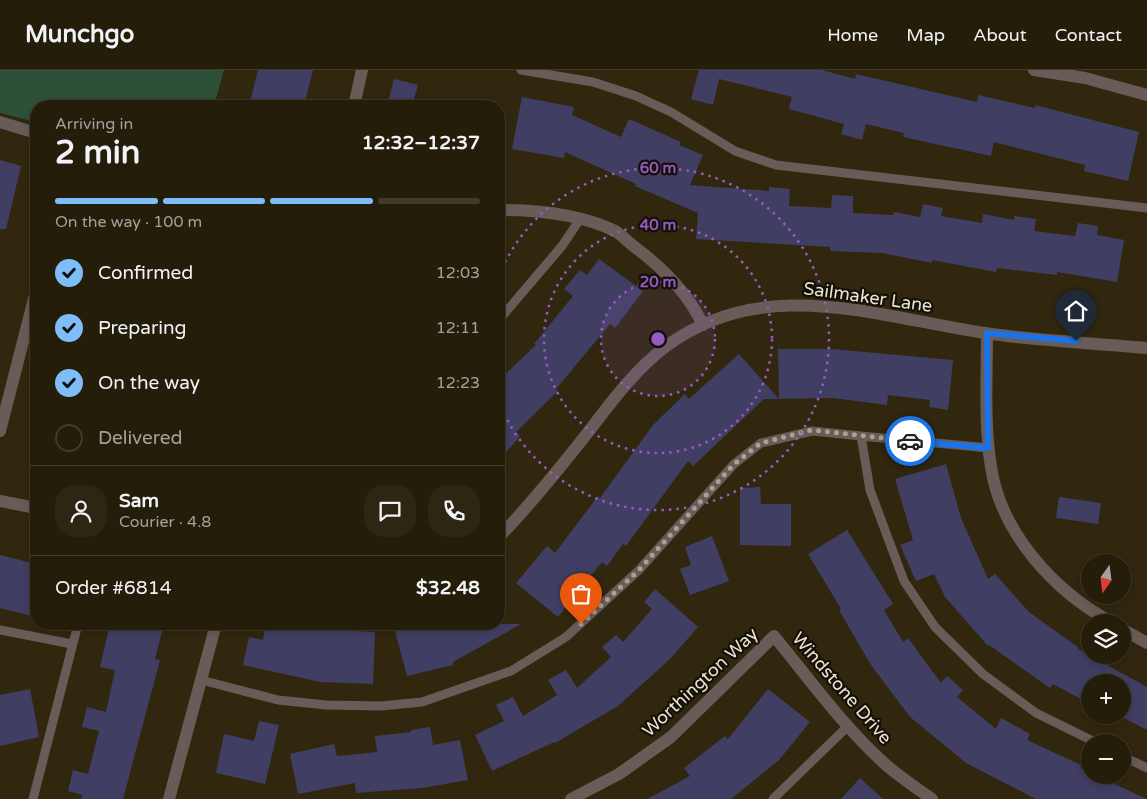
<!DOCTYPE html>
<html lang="en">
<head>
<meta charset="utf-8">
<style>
	body { margin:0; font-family:"Varela Round",sans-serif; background:#2c2613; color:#f1f3f6; height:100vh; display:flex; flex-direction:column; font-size:19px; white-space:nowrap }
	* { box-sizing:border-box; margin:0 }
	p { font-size:16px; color:#a3a29c }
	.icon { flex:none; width:28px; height:28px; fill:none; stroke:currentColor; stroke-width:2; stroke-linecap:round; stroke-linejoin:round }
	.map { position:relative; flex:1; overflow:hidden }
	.panel { position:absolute; left:30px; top:30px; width:475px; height:530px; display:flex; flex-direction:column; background:#241d0a; border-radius:20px; box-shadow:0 2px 8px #0003,0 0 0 1px #413b2b }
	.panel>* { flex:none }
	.needle { width:32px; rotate:194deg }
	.controls { position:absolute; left:1081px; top:484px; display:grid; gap:10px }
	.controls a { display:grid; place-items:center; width:50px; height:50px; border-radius:50%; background:#241d0a; box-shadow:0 2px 8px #0003,0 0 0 1px #413b2b; font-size:25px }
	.pin { position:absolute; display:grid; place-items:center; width:42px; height:42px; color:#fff; margin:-51px -21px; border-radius:50% 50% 50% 0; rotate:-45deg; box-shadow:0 0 5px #0007 }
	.pin .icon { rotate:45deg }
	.courier { position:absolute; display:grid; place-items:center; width:50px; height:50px; margin:-25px; border:4px solid #1a73e8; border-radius:50%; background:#fff; color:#222; box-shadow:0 1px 6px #0007 }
	.headline em { font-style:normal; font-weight:700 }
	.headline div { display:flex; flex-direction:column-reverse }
	.headline { display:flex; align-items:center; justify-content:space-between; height:85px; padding:0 25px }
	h1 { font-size:32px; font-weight:700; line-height:38px }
	.bar { display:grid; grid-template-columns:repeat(4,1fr); gap:8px 5px; align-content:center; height:60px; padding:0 25px }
	.bar i { height:6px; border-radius:4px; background:#413b2b }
	.bar .current { background:#7dbef9 }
	.bar p { grid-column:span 4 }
	.line { display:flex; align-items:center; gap:12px; padding:0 25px; border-top:1px solid #413b2b }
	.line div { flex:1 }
	.round { display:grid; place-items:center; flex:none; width:52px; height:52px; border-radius:20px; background:#2c2613 }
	ol { padding:0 25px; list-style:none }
	li { display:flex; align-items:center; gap:15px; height:55px }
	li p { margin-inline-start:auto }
	li .icon { padding:5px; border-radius:50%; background:#7dbef9; color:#111; stroke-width:4 }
	li:last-child { color:#a3a29c }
	li i { width:28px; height:28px; border:2px solid #413b2b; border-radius:50% }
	header { display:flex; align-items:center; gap:30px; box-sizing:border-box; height:70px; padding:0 25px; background:#241d0a; border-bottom:1px solid #413b2b }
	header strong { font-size:24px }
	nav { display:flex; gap:28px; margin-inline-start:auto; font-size:18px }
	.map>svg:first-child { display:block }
	.green { fill:#2e5039 }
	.building { fill:#403f63 }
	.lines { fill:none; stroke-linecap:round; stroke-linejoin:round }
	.service { stroke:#695c58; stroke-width:9 }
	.minor { stroke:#695c58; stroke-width:12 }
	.done { stroke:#a9a290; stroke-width:5; stroke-dasharray:0 9 }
	.route { stroke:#1a73e8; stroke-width:6 }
	.ring { fill:none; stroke:#975ac5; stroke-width:2.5; stroke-dasharray:2.5 5 }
	.labels { text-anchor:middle; stroke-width:4.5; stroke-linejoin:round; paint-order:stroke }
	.street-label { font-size:18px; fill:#eae4d6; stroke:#141006 }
	.centre { fill:#975ac5; stroke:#141006; stroke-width:2.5 }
	.ring-label { font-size:15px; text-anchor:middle; font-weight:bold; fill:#975ac5; stroke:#141006; stroke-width:4.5; stroke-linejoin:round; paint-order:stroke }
</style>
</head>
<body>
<header>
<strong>Munchgo</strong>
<nav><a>Home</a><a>Map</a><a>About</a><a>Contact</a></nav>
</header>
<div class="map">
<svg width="1147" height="729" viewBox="0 0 1147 729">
	<rect width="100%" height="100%" fill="#30270e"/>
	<path class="green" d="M0,0H224L214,36H36V52L0,43Z"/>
	<path class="building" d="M258,0H313L304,36H249Z
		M699,0H822L855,9L856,4L977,32L978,25L1035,38V35L1139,62L1128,111L1084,101L1085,95L994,72L991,86L903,67L904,63L866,54L862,70L841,64L844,54L789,39L792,27L719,9L713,35L691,29Z
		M394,9L418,15L412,36H387Z
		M522,27L574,37L572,45L621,67L629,49L681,72L679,75L703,85L690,115L769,121V117L790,119L789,136L831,138L832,125L853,126V143L893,145L894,142L920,147L923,134L943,138L941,146L982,153L983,144L1014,150V146L1036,149L1034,161L1075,166L1078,153L1098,156L1097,165L1124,170L1117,212L1057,202V205L997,198L996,202L932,190V193L882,183L830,181V177L696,169L698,143L635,116L636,114L565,82L564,88L512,79Z
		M0,90L21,96L6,159H0Z
		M599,189L643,221L615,258L610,254L556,319L558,321L516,362L520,366L499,391V310L536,275L534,274L573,226L564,219L580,200L587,205Z
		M778,279H832L953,290L948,340L929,337L930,330L888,325L887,335L833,328L764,329L693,396L688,391L626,476L623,474L607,496L602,492L558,547L516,513L547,476L555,483L598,426L600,428L653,355L685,324L689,329L739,284L779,329Z
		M946,394L961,448L988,509L995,504L1029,542L1079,578L1078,579L1147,617V660L1122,647V612H1090V634L1053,614L1050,618L989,575L988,576L945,527L934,504L916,511L900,475L913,470L895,409Z
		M760,417L761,434H791V476L740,475V418Z
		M1059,427L1101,433L1098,454L1056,448Z
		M847,460L893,534L884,540L903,572L908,568L941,613L947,606L963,620L957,627L996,659L1001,648L1030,664L1027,670L1081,695L1080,698L1090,703V705H1095L1147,729H1036L966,693L910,647L871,595L839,540L841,539L808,484Z
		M712,466L729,511L690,525L680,499L691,495L685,477Z
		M0,485L36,494V547L0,538Z
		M655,519L698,557L670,589L618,636L555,673L554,672L492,701L475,665L504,651L496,635L513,627L523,646L557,625L548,610L566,600L577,618L611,587L602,577L616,565L623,572L652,539L644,532Z
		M110,554H164L155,589L160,590L123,729H81L82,725L68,721L73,700L88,704L99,661L82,657L87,637L106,642L115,600L100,597Z
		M266,554H297L327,560L375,562L373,614L321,612L243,595L249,567L263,570Z
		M405,554H521L453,592V595L407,606L394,557Z
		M30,619L39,667L0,676V625Z
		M768,619L810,652L779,690L731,729H647L690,706L684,698L725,666L728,669Z
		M259,651L279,655L265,714L216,703L224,664L254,671Z
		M430,657L433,675L460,670L468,710L422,718L356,723L355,713L298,724L290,684L334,674L337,686L377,682L375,666L411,662V660Z
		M860,708L883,729H841Z"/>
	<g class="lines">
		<path class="service" d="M521,0L593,12L636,26L671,42L735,81L776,95L1147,138
			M499,250L562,176L580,149
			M861,366L989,378
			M0,560L72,574
			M201,610L278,630L326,635L381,636L422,632L511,601L566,567L639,500L734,394L761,373L812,361L861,366L870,420L904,511L935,557L983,604L1036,643L1095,672
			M1122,686L1147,698
			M33,729L78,554
			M773,729L848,656"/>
		<path class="minor" d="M1034,0L1085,8L1147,25
			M354,36L362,0
			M0,52L36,63
			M499,140C537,140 580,144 615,161C622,165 629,173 636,178C664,199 688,223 703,255
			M987,263C987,307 984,353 991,397C1001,463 1054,521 1111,552
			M0,361L36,221
			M0,431L36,438
			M499,467C532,433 560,398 589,361C612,331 635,300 665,277C764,203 876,247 985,263C1039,271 1093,273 1147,278
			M1122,559L1147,573
			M169,729L216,554
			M571,729L619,704L671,667L774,566C810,610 843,656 885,694C900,707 916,718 932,729"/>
	</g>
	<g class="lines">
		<path class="done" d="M581,554L639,500L734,394L761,373L812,360L910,371"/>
		<path class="route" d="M910,371L988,378L987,263L1076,271"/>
	</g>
	<circle cx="658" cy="269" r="57" fill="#975ac5" fill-opacity=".12"/>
	<g class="ring">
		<circle cx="658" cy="269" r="57"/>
		<circle cx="658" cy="269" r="114"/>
		<path d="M499 206A171 171 0 1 1 499 332"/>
	</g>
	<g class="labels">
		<g class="street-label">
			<text transform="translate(868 227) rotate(8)" y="6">Sailmaker Lane</text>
			<text transform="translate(700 612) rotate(-43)" y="6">Worthington Way</text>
			<text transform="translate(842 618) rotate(49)" y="6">Windstone Drive</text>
		</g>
	</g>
	<circle cx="658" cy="269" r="8" class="centre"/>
	<g class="ring-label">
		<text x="658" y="103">60 m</text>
		<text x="658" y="160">40 m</text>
		<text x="658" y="217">20 m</text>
	</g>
</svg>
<div class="controls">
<a><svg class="needle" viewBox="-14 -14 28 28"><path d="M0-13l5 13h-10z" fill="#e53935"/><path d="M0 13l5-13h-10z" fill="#a3a29c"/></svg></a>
<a><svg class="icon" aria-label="layers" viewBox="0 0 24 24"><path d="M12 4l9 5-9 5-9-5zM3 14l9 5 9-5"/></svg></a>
<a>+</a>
<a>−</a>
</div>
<div class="pin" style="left:581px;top:554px;background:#ea580c"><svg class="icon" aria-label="bag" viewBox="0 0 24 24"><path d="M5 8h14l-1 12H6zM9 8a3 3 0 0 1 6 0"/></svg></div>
<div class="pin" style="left:1076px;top:271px;background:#1f2937"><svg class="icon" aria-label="home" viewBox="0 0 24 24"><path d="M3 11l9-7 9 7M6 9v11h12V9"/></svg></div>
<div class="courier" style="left:910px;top:371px"><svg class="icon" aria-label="car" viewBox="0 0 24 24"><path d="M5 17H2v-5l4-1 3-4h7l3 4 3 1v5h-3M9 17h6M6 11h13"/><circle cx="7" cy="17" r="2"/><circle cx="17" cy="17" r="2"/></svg></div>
<section class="panel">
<div class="headline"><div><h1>2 min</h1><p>Arriving in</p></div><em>12:32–12:37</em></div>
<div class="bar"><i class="current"></i><i class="current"></i><i class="current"></i><i></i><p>On the way · 100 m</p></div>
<ol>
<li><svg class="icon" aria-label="check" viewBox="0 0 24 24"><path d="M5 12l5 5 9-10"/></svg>Confirmed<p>12:03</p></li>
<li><svg class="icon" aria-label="check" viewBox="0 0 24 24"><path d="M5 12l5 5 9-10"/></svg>Preparing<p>12:11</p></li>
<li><svg class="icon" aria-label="check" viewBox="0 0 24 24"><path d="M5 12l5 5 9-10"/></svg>On the way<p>12:23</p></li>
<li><i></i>Delivered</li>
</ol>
<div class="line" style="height:90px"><a class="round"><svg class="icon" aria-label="person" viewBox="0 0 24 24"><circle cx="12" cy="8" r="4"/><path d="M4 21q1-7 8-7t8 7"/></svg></a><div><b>Sam</b><p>Courier · 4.8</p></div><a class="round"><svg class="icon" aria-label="chat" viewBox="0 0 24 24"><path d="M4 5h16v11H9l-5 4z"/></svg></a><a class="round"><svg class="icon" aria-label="phone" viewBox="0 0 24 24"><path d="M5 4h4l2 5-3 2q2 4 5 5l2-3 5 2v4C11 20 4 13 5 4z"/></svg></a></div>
<div class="line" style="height:65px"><div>Order #6814</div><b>$32.48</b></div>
</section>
</div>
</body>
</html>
